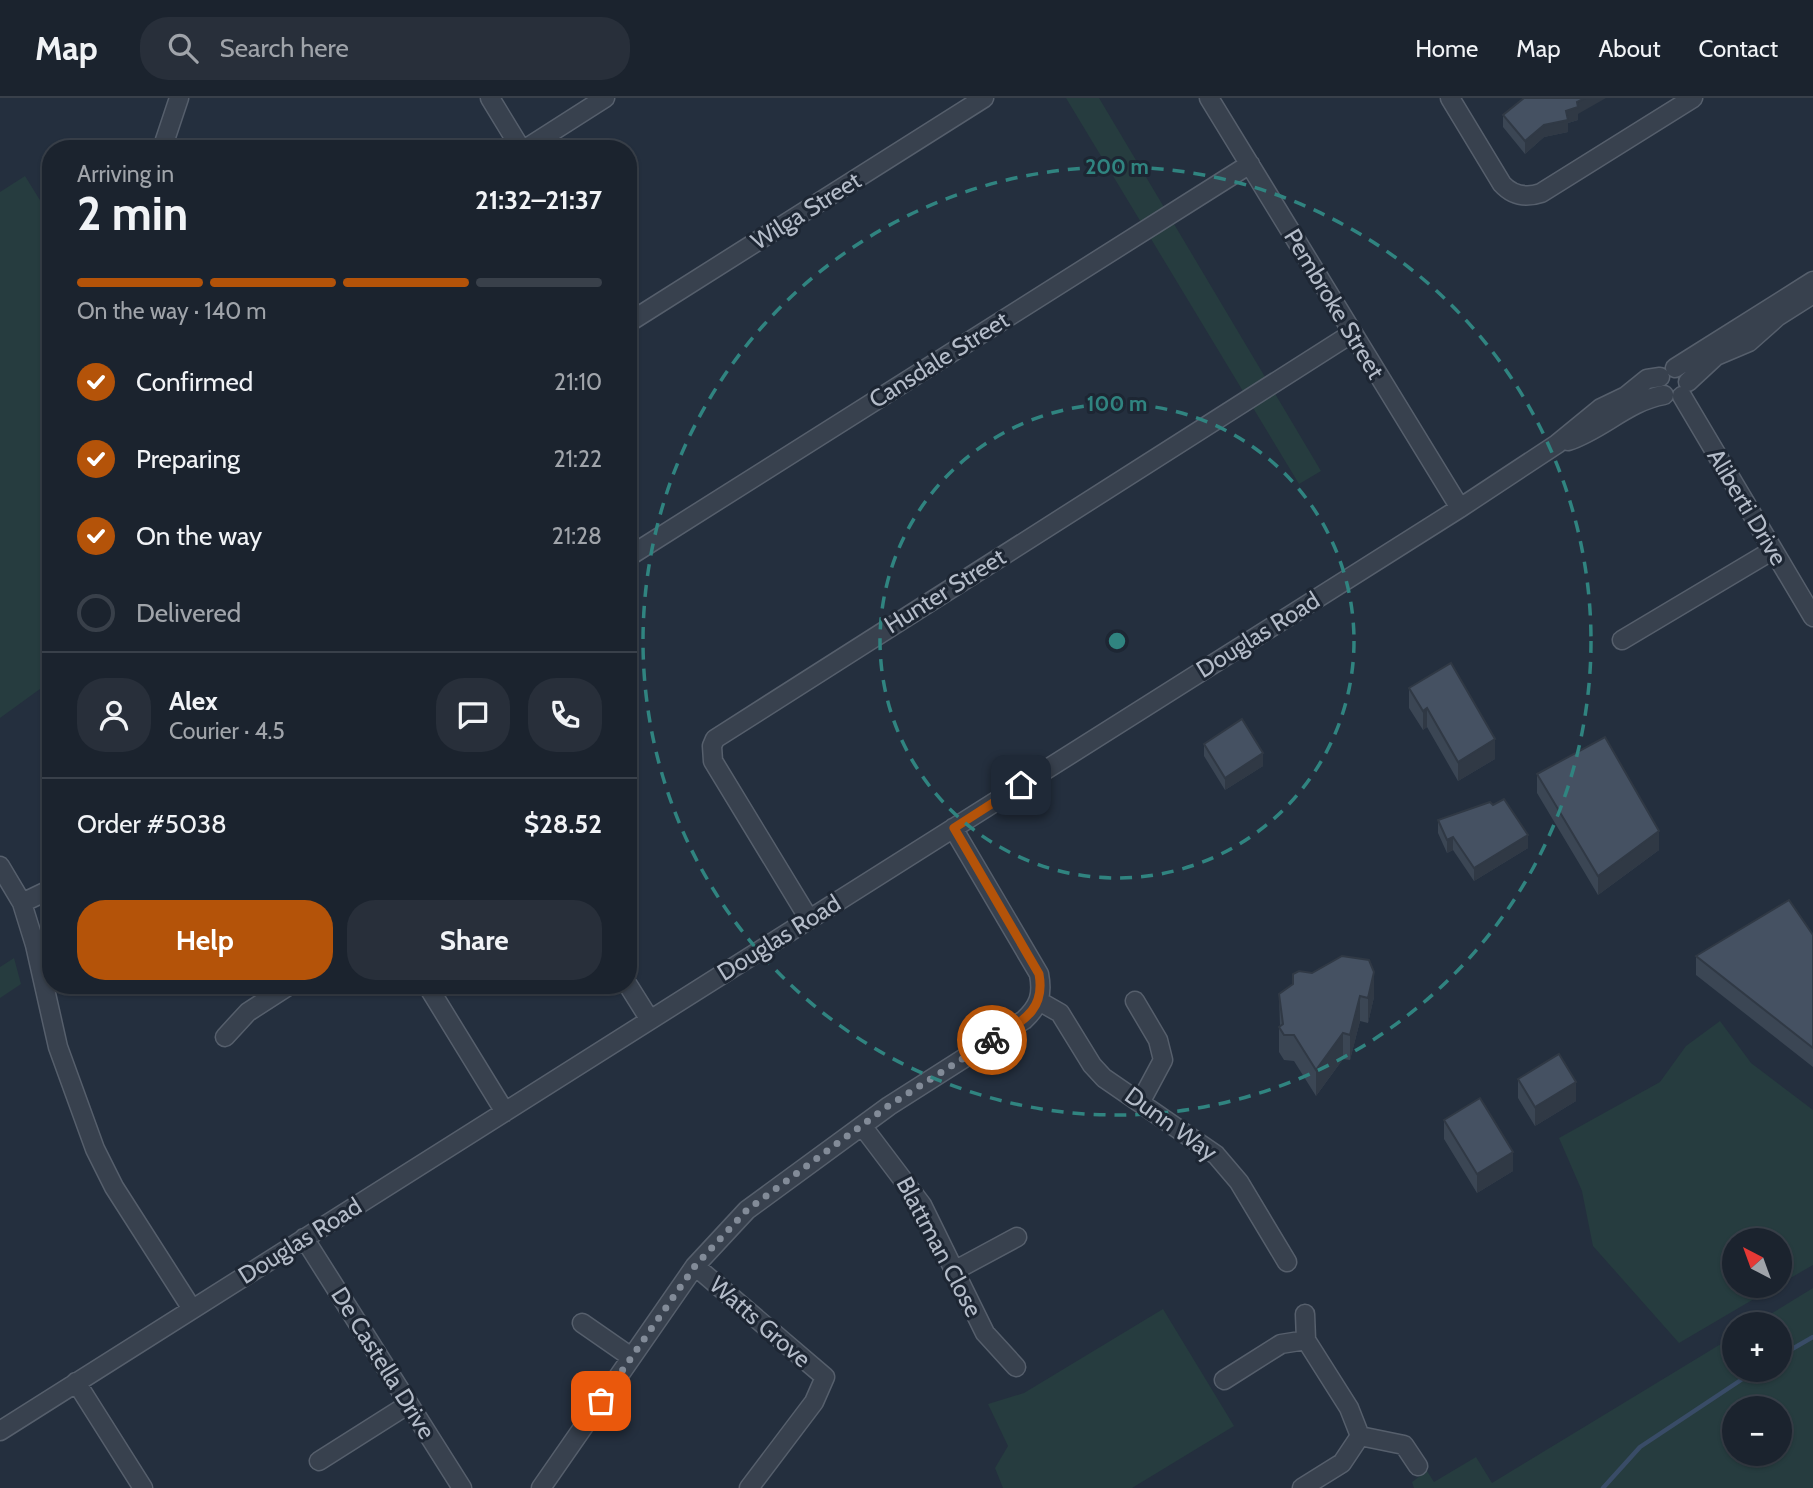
<!DOCTYPE html>
<html lang="en">
<head>
<meta charset="utf-8">
<style>
	body { margin:0; font-family:Cabin,sans-serif; background:#282f3a; color:#f1f3f6; height:100vh; display:flex; flex-direction:column; font-size:26px; white-space:nowrap }
	* { box-sizing:border-box; margin:0 }
	p { font-size:23px; color:#a0a4aa }
	.icon { flex:none; width:38px; height:38px; fill:none; stroke:currentColor; stroke-width:2; stroke-linecap:round; stroke-linejoin:round }
	.map { position:relative; flex:1; overflow:hidden }
	.panel { position:absolute; left:42px; top:42px; width:595px; height:854px; display:flex; flex-direction:column; background:#1b232e; border-radius:28px; box-shadow:0 2px 5px #0004,0 0 0 2px #39404a }
	.panel>* { flex:none }
	.needle { width:46px; rotate:319deg }
	.fabs { position:absolute; left:1722px; top:1130px; display:grid; gap:14px }
	.fabs a { display:grid; place-items:center; width:70px; height:70px; border-radius:50%; background:#1b232e; box-shadow:0 2px 5px #0004,0 0 0 2px #39404a; font-size:35px }
	.pin { position:absolute; display:grid; place-items:center; width:60px; height:60px; color:#fff; margin:-30px; border-radius:14px; box-shadow:0 4px 10px #0006 }
	.courier { position:absolute; display:grid; place-items:center; width:70px; height:70px; margin:-35px; border:5px solid #b45309; border-radius:50%; background:#fff; color:#222; box-shadow:0 2px 9px #0007 }
	.summary em { font-style:normal; font-weight:800 }
	.summary div { display:flex; flex-direction:column-reverse }
	.summary { display:flex; align-items:center; justify-content:space-between; height:119px; padding:0 35px }
	h1 { font-size:46px; font-weight:800; line-height:52px }
	.bar { display:grid; grid-template-columns:repeat(4,1fr); gap:10px 7px; align-content:center; height:84px; padding:0 35px }
	.bar i { height:9px; border-radius:5px; background:#39404a }
	.bar .current { background:#b45309 }
	.bar p { grid-column:span 4 }
	.line { display:flex; align-items:center; gap:18px; padding:0 35px; border-top:2px solid #39404a }
	.line div { flex:1 }
	.round { display:grid; place-items:center; flex:none; width:74px; height:74px; border-radius:28px; background:#282f3a }
	ol { padding:0 35px; list-style:none }
	li { display:flex; align-items:center; gap:21px; height:77px }
	li p { margin-inline-start:auto }
	li .icon { padding:7px; border-radius:50%; background:#b45309; color:#fff; stroke-width:4 }
	li:last-child { color:#a0a4aa }
	li i { width:38px; height:38px; border:4px solid #39404a; border-radius:50% }
	.action { display:flex; gap:14px; margin-top:auto; padding:14px 35px }
	.action a { flex:1; height:80px; border-radius:28px; background:#b45309; color:#fff; font-size:28px; font-weight:800; line-height:80px; text-align:center }
	.action a+a { background:#282f3a; color:#f1f3f6 }
	header { display:flex; align-items:center; gap:42px; box-sizing:border-box; height:98px; padding:0 35px; background:#1b232e; border-bottom:2px solid #39404a }
	header strong { font-size:33px }
	nav { display:flex; gap:38px; margin-inline-start:auto; font-size:24px }
	.search { width:490px; height:63px; background:#282f3a; display:flex; align-items:center; gap:18px; box-sizing:border-box; padding:0 24px; border-radius:28px; color:#a0a4aa; font-size:26px }
	.map>svg:first-child { display:block }
	.green { fill:#263c3f; fill-rule:evenodd }
	.lines { fill:none; stroke-linecap:round; stroke-linejoin:round }
	.stream { stroke:#394c67; stroke-width:4.5 }
	.minor-casing { stroke:#565f6c; stroke-width:21 }
	.minor { stroke:#38414e; stroke-width:18 }
	.wall { fill:#3b4654 }
	.shaded-wall { fill:#303945 }
	.building { fill:#455162; stroke:#303945; stroke-width:2 }
	.done { stroke:#828b98; stroke-width:7; stroke-dasharray:0 12.6 }
	.route { stroke:#b45309; stroke-width:9 }
	.ring { fill:none; stroke:#308480; stroke-width:3.5; stroke-dasharray:12 9 }
	.labels { text-anchor:middle; stroke-width:6; stroke-linejoin:round; paint-order:stroke }
	.street-label { font-size:24px; fill:#b4bcc9; stroke:#1d2633 }
	.centre { fill:#308480; stroke:#1d2633; stroke-width:3.5 }
	.ring-label { font-size:21px; text-anchor:middle; font-weight:bold; fill:#308480; stroke:#1d2633; stroke-width:6; stroke-linejoin:round; paint-order:stroke }
</style>
</head>
<body>
<header>
<strong>Map</strong>
<div class="search"><svg class="icon" aria-label="search" viewBox="0 0 24 24"><circle cx="10" cy="10" r="6"/><path d="M15 15l6 6"/></svg>Search here</div>
<nav><a>Home</a><a>Map</a><a>About</a><a>Contact</a></nav>
</header>
<div class="map">
<svg width="1813" height="1390" viewBox="0 0 1813 1390">
	<rect width="100%" height="100%" fill="#242f3e"/>
	<path class="green" d="M1066,0H1099L1321,373L1299,386Z
		M25,78L51,120V583L0,620V94Z
		M14,860L21,886L0,900V869Z
		M1720,923L1751,965L1813,1012V1167L1780,1186V1143H1734V1188H1776L1679,1245L1593,1148L1582,1093L1559,1040L1660,984L1686,948Z
		M1813,1190V1390H1414L1412,1384L1427,1373L1434,1384L1476,1359L1492,1385L1734,1238V1272H1780V1227H1753ZM1734,1311H1780V1356H1734Z
		M1163,1211L1234,1328L1132,1390H1003L995,1370L1008,1348L988,1306L1024,1295Z"/>
	<g class="lines">
		<path class="stream" d="M1780,1258L1813,1239
			M1603,1390L1640,1349L1756,1272"/>
		<g class="minor-casing">
			<path id="minor" d="M490,0L521,51
				M1209,0L1460,410
				M1450,0L1502,86C1513,98 1526,100 1541,95L1693,0
				M162,51L179,0
				M525,51L605,0
				M628,225L984,0
				M1675,270L1813,183
				M1688,284L1716,258L1749,244L1777,219L1813,196
				M1682,298L1813,519
				M1568,343C1602,332 1628,303 1664,297
				M628,459L1250,66
				M1622,542L1773,452
				M0,768L22,805L35,847L58,949L95,1051L114,1089L192,1211
				M22,805L51,791
				M809,821L713,663L712,648L715,641L1351,236
				M427,887L505,1014
				M628,887L650,922
				M1039,903L1060,915L1092,967L1104,980L1216,1057L1239,1084L1287,1164
				M1135,903L1158,942L1163,962L1141,1003
				M225,939L248,914L290,887
				M863,1029L922,1107L985,1235L1016,1269
				M304,1140L462,1390
				M695,1168L825,1279L814,1304L749,1390
				M954,1173L1017,1139
				M1305,1216L1306,1242L1349,1310L1360,1338
				M582,1225L631,1259
				M1224,1282L1281,1246L1306,1242
				M76,1284L143,1390
				M0,1333L1460,410L1557,346L1601,310L1626,298L1647,281L1660,279
				M1360,1338L1404,1347L1418,1368
				M319,1363L409,1306
				M541,1390L695,1168L747,1112L889,1008L1024,922C1039,908 1043,897 1039,876L953,730
				M1302,1390L1342,1365L1360,1338"/>
		</g>
		<use href="#minor" class="minor"/>
	</g>
	<path class="wall" d="M1578,16V22L1568,25V34L1544,39L1525,56L1503,29V17Z
		M1409,590L1495,661L1458,683L1427,629L1423,632L1409,610Z
		M1204,646L1263,668L1225,692L1204,658Z
		M1537,676L1659,752L1598,797L1537,695Z
		M1438,722L1528,750L1474,783L1453,752L1447,755L1438,735Z
		M1813,837V969L1696,877V858Z
		M1293,886L1374,899L1368,925L1360,923L1350,962L1343,961L1316,998L1294,963L1284,962L1279,954V929L1280,928L1279,896Z
		M1518,981L1576,1003L1535,1028L1518,1000Z
		M1444,1022L1513,1073L1477,1095L1444,1041Z"/>
	<path class="shaded-wall" d="M1585,0H1606L1578,16V22L1568,25V34L1544,39L1525,56V43L1544,27Z
		M1427,610V629L1423,632V613Z
		M1495,641V661L1458,683V664Z
		M1263,655V668L1225,692V680Z
		M1659,733V752L1598,797V778Z
		M1528,737V750L1474,783V770Z
		M1453,739V752L1447,755V742Z
		M1374,874V899L1368,925V900Z
		M1360,898V923L1350,962V937Z
		M1343,935V961L1316,998V972Z
		M1576,984V1003L1535,1028V1009Z
		M1513,1054V1073L1477,1095V1076Z"/>
	<path class="building" d="M1524,0H1585L1577,4L1578,9L1566,13L1568,22L1544,27L1525,43L1503,17Z
		M1451,565L1495,641L1458,664L1427,610L1423,613L1409,590Z
		M1242,621L1263,655L1225,680L1204,646Z
		M1605,639L1659,733L1598,778L1537,676Z
		M1504,701L1528,737L1474,770L1453,739L1447,742L1438,722L1490,704L1493,707Z
		M1789,802L1813,837V950L1696,858Z
		M1342,858L1369,862L1374,874L1368,900L1360,898L1350,937L1343,935L1316,972L1294,937H1284L1279,929L1283,926L1279,896L1293,886V876L1299,873L1312,875Z
		M1559,956L1576,984L1535,1009L1518,981Z
		M1480,1000L1513,1054L1477,1076L1444,1022Z"/>
	<g class="lines">
		<path class="done" d="M601,1303L695,1168L747,1112L888,1008L992,942"/>
		<path class="route" d="M992,942C1020,924 1046,914 1039,876L954,730L1021,687"/>
	</g>
	<g class="ring">
		<circle cx="1117" cy="543" r="237"/>
		<circle cx="1117" cy="543" r="474"/>
	</g>
	<g class="labels">
		<g class="street-label">
			<text transform="translate(806 113) rotate(-32)" y="8">Wilga Street</text>
			<text transform="translate(1334 206) rotate(59)" y="8">Pembroke Street</text>
			<text transform="translate(939 262) rotate(-32)" y="8">Cansdale Street</text>
			<text transform="translate(1747 409) rotate(59)" y="8">Aliberti Drive</text>
			<text transform="translate(945 493) rotate(-32)" y="8">Hunter Street</text>
			<text transform="translate(1258 537) rotate(-32)" y="8">Douglas Road</text>
			<text transform="translate(779 840) rotate(-32)" y="8">Douglas Road</text>
			<text transform="translate(1171 1026) rotate(36)" y="8">Dunn Way</text>
			<text transform="translate(300 1143) rotate(-32)" y="8">Douglas Road</text>
			<text transform="translate(939 1149) rotate(62)" y="8">Blattman Close</text>
			<text transform="translate(760 1224) rotate(41)" y="8">Watts Grove</text>
			<text transform="translate(383 1265) rotate(58)" y="8">De Castella Drive</text>
		</g>
	</g>
	<circle cx="1117" cy="543" r="10" class="centre"/>
	<g class="ring-label">
		<text x="1117" y="76">200 m</text>
		<text x="1117" y="313">100 m</text>
	</g>
</svg>
<div class="fabs">
<a><svg class="needle" viewBox="-14 -14 28 28"><path d="M0-13l5 13h-10z" fill="#e53935"/><path d="M0 13l5-13h-10z" fill="#a0a4aa"/></svg></a>
<a>+</a>
<a>−</a>
</div>
<div class="pin" style="left:601px;top:1303px;background:#ea580c"><svg class="icon" aria-label="bag" viewBox="0 0 24 24"><path d="M5 8h14l-1 12H6zM9 8a3 3 0 0 1 6 0"/></svg></div>
<div class="pin" style="left:1021px;top:687px;background:#1f2937"><svg class="icon" aria-label="home" viewBox="0 0 24 24"><path d="M3 11l9-7 9 7M6 9v11h12V9"/></svg></div>
<div class="courier" style="left:992px;top:942px"><svg class="icon" aria-label="bike" viewBox="0 0 24 24"><circle cx="6" cy="16" r="4"/><circle cx="18" cy="16" r="4"/><path d="M6 16l4-8h5l3 8M10 8l3 8H6M13 5h3"/></svg></div>
<section class="panel">
<div class="summary"><div><h1>2 min</h1><p>Arriving in</p></div><em>21:32–21:37</em></div>
<div class="bar"><i class="current"></i><i class="current"></i><i class="current"></i><i></i><p>On the way · 140 m</p></div>
<ol>
<li><svg class="icon" aria-label="check" viewBox="0 0 24 24"><path d="M5 12l5 5 9-10"/></svg>Confirmed<p>21:10</p></li>
<li><svg class="icon" aria-label="check" viewBox="0 0 24 24"><path d="M5 12l5 5 9-10"/></svg>Preparing<p>21:22</p></li>
<li><svg class="icon" aria-label="check" viewBox="0 0 24 24"><path d="M5 12l5 5 9-10"/></svg>On the way<p>21:28</p></li>
<li><i></i>Delivered</li>
</ol>
<div class="line" style="height:126px"><a class="round"><svg class="icon" aria-label="person" viewBox="0 0 24 24"><circle cx="12" cy="8" r="4"/><path d="M4 21q1-7 8-7t8 7"/></svg></a><div><b>Alex</b><p>Courier · 4.5</p></div><a class="round"><svg class="icon" aria-label="chat" viewBox="0 0 24 24"><path d="M4 5h16v11H9l-5 4z"/></svg></a><a class="round"><svg class="icon" aria-label="phone" viewBox="0 0 24 24"><path d="M5 4h4l2 5-3 2q2 4 5 5l2-3 5 2v4C11 20 4 13 5 4z"/></svg></a></div>
<div class="line" style="height:91px"><div>Order #5038</div><b>$28.52</b></div>
<div class="action"><a>Help</a><a>Share</a></div>
</section>
</div>
</body>
</html>
